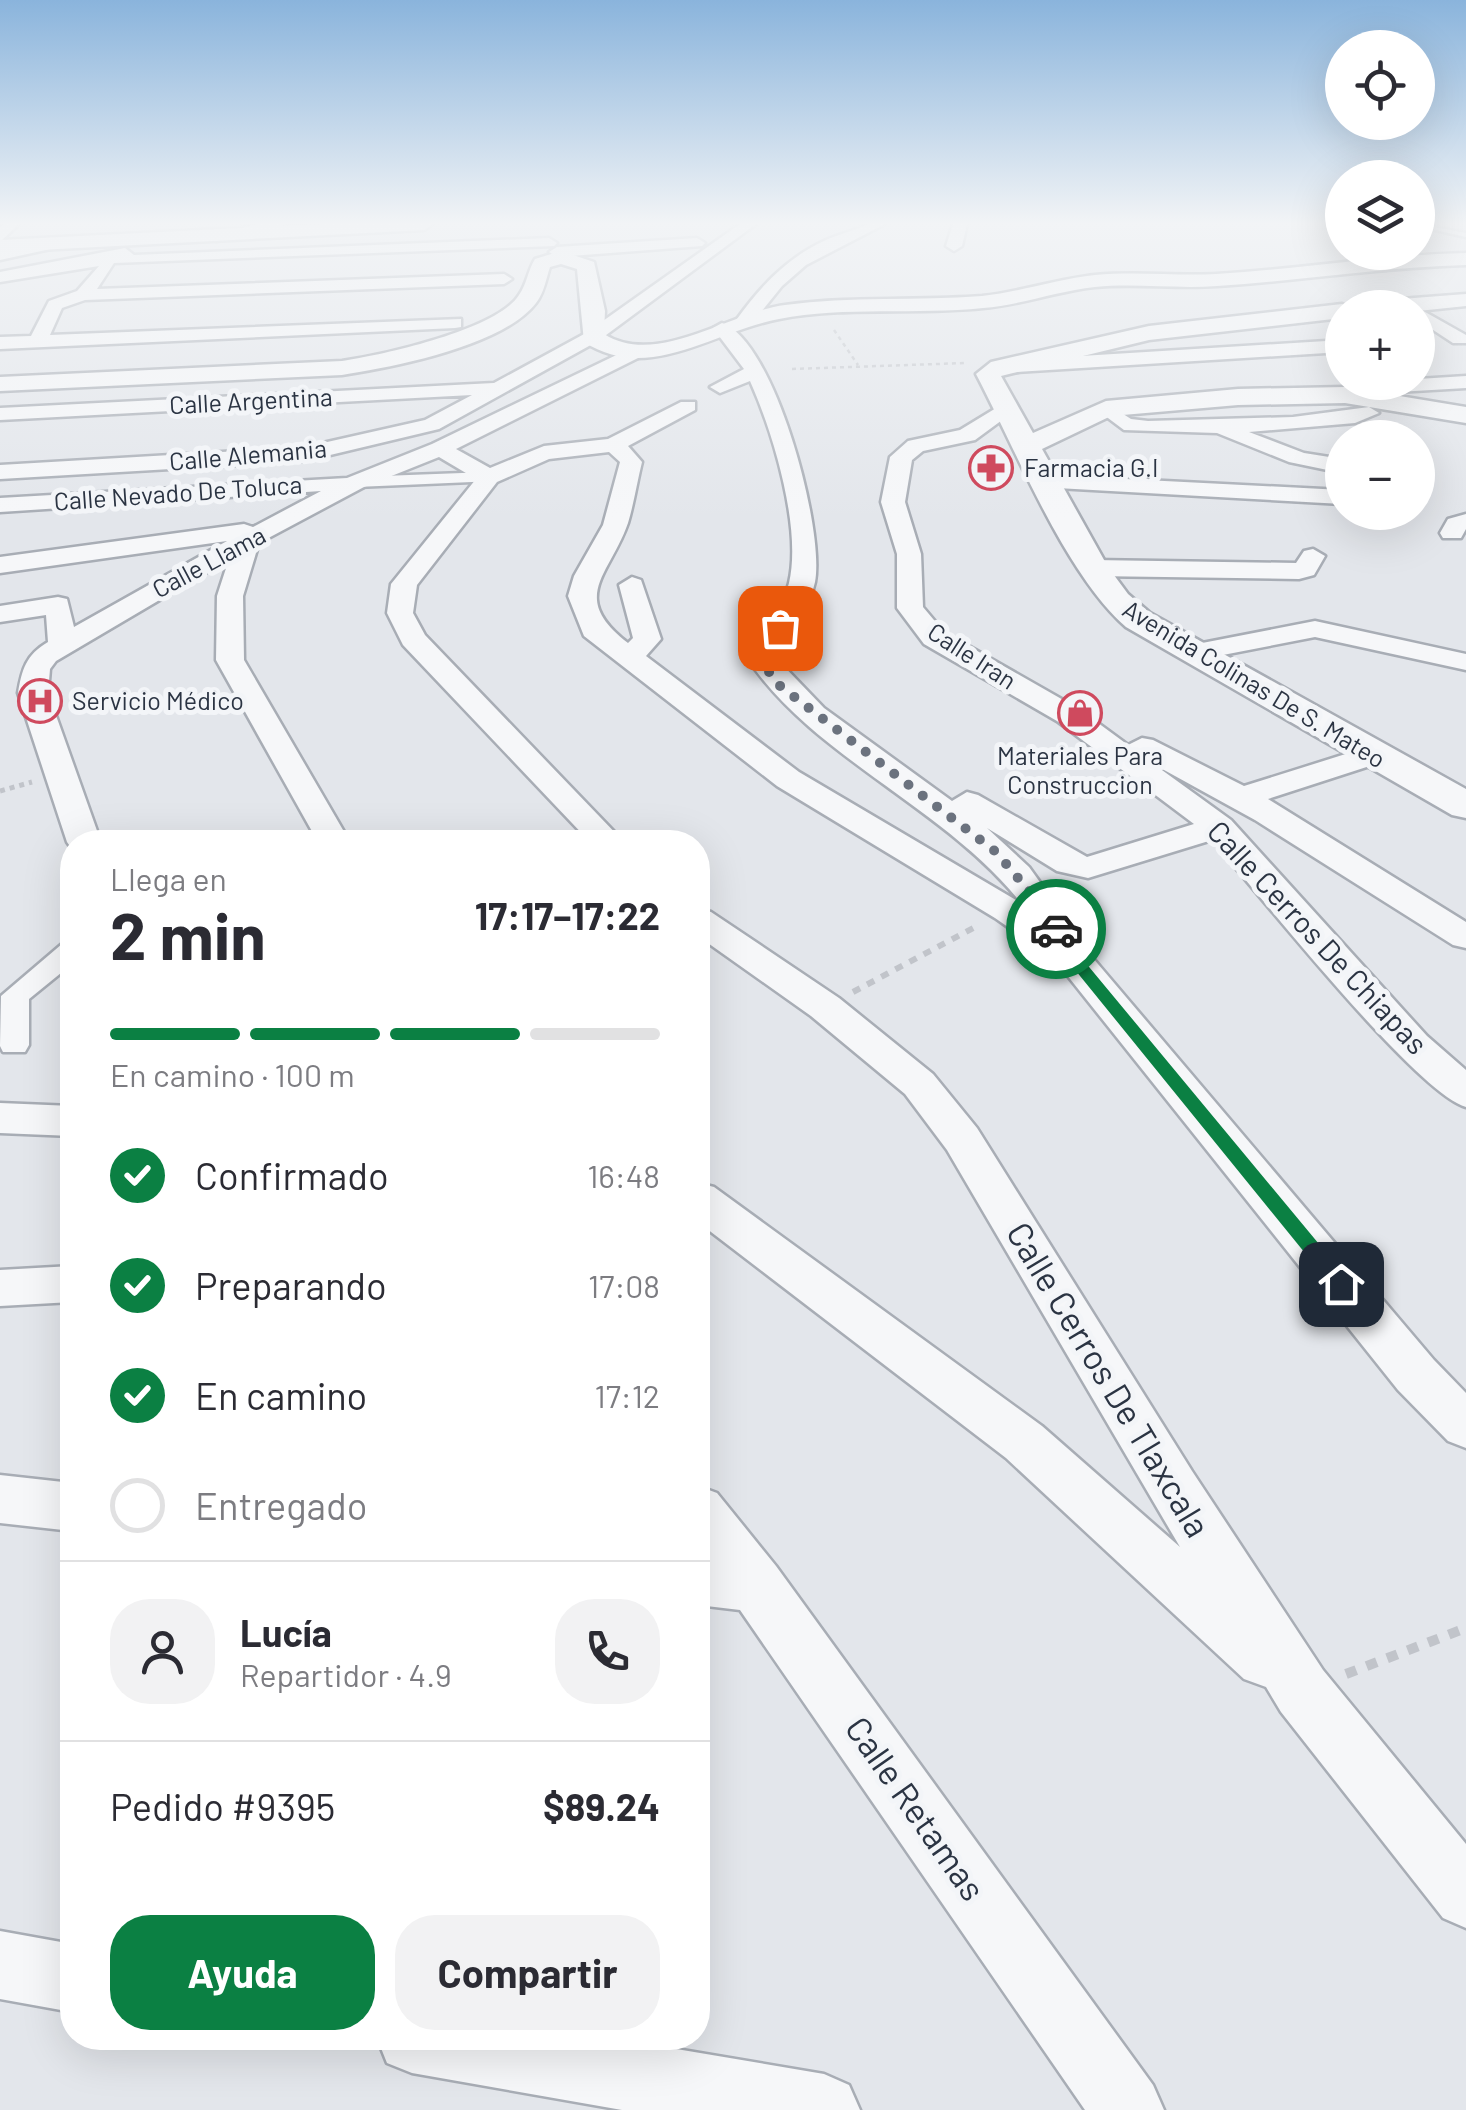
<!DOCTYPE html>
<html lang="es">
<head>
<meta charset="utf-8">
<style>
	body { margin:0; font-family:Barlow,sans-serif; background:#f2f2f3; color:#2b2b33; height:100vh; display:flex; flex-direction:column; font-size:38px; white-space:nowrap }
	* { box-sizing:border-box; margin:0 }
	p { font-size:32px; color:#7c7c81 }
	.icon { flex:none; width:55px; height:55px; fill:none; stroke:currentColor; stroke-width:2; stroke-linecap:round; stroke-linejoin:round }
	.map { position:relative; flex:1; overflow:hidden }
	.side { position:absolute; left:60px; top:830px; width:650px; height:1220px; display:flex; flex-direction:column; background:#fff; border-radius:40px; box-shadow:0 10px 40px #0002 }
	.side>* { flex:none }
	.tools { position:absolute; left:1325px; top:30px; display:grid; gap:20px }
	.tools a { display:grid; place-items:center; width:110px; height:110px; border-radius:50%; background:#fff; box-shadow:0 10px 40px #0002; font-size:50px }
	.pin { position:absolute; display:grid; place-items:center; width:85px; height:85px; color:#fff; margin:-42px; border-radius:20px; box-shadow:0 5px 15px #0006 }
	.courier { position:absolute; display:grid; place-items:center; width:100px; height:100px; margin:-50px; border:8px solid #0b8043; border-radius:50%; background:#fff; color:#222; box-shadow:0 2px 12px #0007 }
	.headline em { font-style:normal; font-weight:700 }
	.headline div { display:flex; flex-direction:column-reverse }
	.headline { display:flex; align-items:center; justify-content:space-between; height:170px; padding:0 50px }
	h1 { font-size:65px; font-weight:700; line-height:75px }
	.bar { display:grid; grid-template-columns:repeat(4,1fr); gap:15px 10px; align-content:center; height:120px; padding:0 50px }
	.bar i { height:12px; border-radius:8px; background:#e1e1e2 }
	.bar .on { background:#0b8043 }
	.bar p { grid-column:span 4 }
	.line { display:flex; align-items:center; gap:25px; padding:0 50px; border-top:2px solid #e1e1e2 }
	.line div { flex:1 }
	.round { display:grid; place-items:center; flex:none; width:105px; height:105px; border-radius:40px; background:#f2f2f3 }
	ol { padding:0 50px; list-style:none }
	li { display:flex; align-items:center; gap:30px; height:110px }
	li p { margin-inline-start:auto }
	li .icon { padding:10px; border-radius:50%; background:#0b8043; color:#fff; stroke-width:4 }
	li:last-child { color:#7c7c81 }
	li i { width:55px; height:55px; border:5px solid #e1e1e2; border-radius:50% }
	.action { display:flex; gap:20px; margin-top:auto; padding:20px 50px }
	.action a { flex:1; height:115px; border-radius:40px; background:#0b8043; color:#fff; font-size:40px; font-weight:700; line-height:115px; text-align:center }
	.action a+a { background:#f2f2f3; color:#2b2b33 }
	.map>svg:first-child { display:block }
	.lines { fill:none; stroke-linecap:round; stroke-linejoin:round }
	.service-casing { stroke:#a8adb5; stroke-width:5 }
	.pedestrian-casing { stroke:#a8adb5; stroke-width:5 }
	.minor-casing { stroke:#a8adb5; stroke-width:5 }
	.tertiary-casing { stroke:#a8adb5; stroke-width:5 }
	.path-far3 { stroke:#c1c4ca; stroke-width:2.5; stroke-dasharray:4 4; stroke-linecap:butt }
	.path-far2 { stroke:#c1c4ca; stroke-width:5; stroke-dasharray:5 5; stroke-linecap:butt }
	.path-far1 { stroke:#c1c4ca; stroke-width:6; stroke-dasharray:8 8; stroke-linecap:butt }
	.path { stroke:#c1c4ca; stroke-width:10; stroke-dasharray:11 11; stroke-linecap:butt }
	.service { fill:#f6f7f9; fill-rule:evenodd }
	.pedestrian { fill:#f6f7f9; fill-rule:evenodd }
	.minor { fill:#f6f7f9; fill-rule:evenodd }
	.tertiary { fill:#f6f7f9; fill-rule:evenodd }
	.route { fill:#0b8043 }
	.done { stroke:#6b727e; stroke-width:10; stroke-dasharray:0 18 }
	.labels { text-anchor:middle; stroke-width:10; stroke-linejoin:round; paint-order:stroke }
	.far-street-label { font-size:25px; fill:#2b3443; stroke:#f3f5f8 }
	.far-poi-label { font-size:25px; fill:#2b3443; stroke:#f3f5f8; text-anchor:start }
	.street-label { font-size:30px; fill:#2b3443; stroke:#f3f5f8 }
	.near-street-label { font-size:35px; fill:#2b3443; stroke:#f3f5f8 }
</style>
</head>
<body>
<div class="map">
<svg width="1466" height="2110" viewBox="0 0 1466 2110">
	<rect width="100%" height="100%" fill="#e3e6eb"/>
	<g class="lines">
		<g class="service-casing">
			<path id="service" d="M1418,224L1466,233V237L1418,226Z"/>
		</g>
		<g class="pedestrian-casing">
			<path id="pedestrian" d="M51,242L55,248L0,260V252Z
				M489,472L497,477L495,481L356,487L347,482L356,477Z
				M72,941V964L29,999V1045L25,1052H3L0,1046L1,996L62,944Z"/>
		</g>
		<g class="minor-casing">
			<path id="minor" d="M4,224H19L0,242V228Z
				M258,224H288L216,241L208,236Z
				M740,224H756L598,341L439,429L305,461L0,479V465L305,447L425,420L472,395L0,420V408L494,383L586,333Z
				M868,224H885L806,265L782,286L752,323H740L737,319C760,287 787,258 824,241C838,234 854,231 868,224Z
				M953,224H967L962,246L954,251L946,246Z
				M549,238L557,243L554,246L114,263L97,289L504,274L512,279L504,284L85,300L62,308L50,335L461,319V327L455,328L0,349V337L31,336L49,301L77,291L99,266L0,282V272L125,248L134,255Z
				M697,238L705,243L702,246L557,257L549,252L557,247Z
				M1418,308L1466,335V343H1453L1418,320Z
				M722,323C775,341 825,530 815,582C809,609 790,634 773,655L824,708L952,801L967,792L978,795L1087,857L1194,824L1057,721L924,644L897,608V554L881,502L890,457L908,441L960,430L1006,402L1013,404L1016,408L1013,412L975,440L923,451L912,460L905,502L921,554L923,607L944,632L1079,709L1128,745L1142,738L1153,740L1244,786L1371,746L1382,748L1386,755L1382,762L1268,799L1466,922V948L1453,945L1255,820L1155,765L1231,820L1427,1036L1466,1070V1107C1416,1093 1256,890 1212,840L1088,878L1057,871L987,828L1029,867L1075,931L1071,937L1081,944L1434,1360L1466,1393V1448L1448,1441L1398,1390L1055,960L995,918L777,786L584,636L568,596L574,576L603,525L620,462L609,452L549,459L497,482L417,585L413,613L425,635L624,842H590L403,645L387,613L391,584L476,479L439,457L364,487L259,543L243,596L244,660L350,842H318L216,660L217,596L229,559L56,661L50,669L48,693L101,842H72V849L67,842L18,693C22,669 26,655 48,642L46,615L0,622V606L58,597L67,599L74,627L227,541L0,573V557L244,524L253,527L321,491L0,512V498L347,478L432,444L633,347L640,349V357L456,449L490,468L544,446L608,439L681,402H695V410L628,446L642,462C637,482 634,503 628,523C610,575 568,597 628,643L633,638L619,585L632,577L641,580L661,639L646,656L799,772L1021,903C943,805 811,757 745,655C761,632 782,611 789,583C802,528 773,432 750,381L720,393L710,387L744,369L713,328Z
				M1342,340V352L1000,373L990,367L1000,361Z
				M1466,376V388L1380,393L1370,387L1374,382H1418V379Z
				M1106,403L1131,419L1148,421L1293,417L1369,407L1379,413L1355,423L1249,432L1304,453L1342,459V473L1289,462L1217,433L1124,430L1096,409Z
				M1047,475L1342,490V504L1039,487L1036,482Z
				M1466,514V529L1461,538H1443L1440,533L1448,519Z
				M1313,549L1325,556L1314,575L1299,579L1093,576L1080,568L1093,560L1296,563L1304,551Z
				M1315,621L1466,654V670L1315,637L1197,660L1183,652L1197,644Z
				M698,909L711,912L839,998L933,1074L977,1128L1192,1471L1323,1670L1466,1844V1928L1443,1918L1281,1712L1266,1687L1244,1679L1006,1458L698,1222V1183L714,1187L1042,1426L1180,1547L947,1150L905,1094L811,1016L698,936Z
				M0,1103L72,1106V1136L0,1133Z
				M72,1266V1302L0,1306V1270Z
				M0,1475L72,1483V1531L0,1523Z
				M698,1486L717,1493L776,1566L1153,2085L1164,2110H1085L740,1610L698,1605Z
				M0,1931L72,1944V2012L0,1999Z
				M377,2038H611L824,2074L849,2085L860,2110H622L412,2073L387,2063Z"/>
		</g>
		<g class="tertiary-casing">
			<path id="tertiary" d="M321,224H433L424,230L0,252V240Z
				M561,251L594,262L605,311L604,334C657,368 730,312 785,305C851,296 917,301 982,296C1020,292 1057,279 1095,275C1135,271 1176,276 1216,274C1300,269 1382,255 1466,253V265C1382,267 1300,281 1217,286C1176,289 1135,283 1095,287C1057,291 1021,305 983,308C916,315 846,306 779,319C713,331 649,384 584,342L577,269L561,264L550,267C546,279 544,293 536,303C503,346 394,367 342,375L0,391V377L342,361C382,355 497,330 519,295C527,284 528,270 535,259Z
				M1466,294V306L1418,311V308H1364L1375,301Z
				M1342,304L1351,308H1342V318L1149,340L1001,376L1033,433L1106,401L1238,389L1345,387L1466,407V423L1345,403L1238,405L1111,416L1042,449L1108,567L1128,594L1150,613L1466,789V818L1452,815L1126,627C1065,574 1015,448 976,374L991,362L1149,326Z"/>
		</g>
		<path class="path-far3" d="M834,330L858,365
			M792,369L966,363"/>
		<path class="path-far2" d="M0,791L32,782"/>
		<path class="path-far1" d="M853,992L979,925"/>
		<path class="path" d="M1346,1674L1466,1628"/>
		<use href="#service" class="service"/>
		<use href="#pedestrian" class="pedestrian"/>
		<use href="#minor" class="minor"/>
		<use href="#tertiary" class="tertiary"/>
	</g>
	<linearGradient id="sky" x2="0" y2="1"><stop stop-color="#8ab4dc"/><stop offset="0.43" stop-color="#f2f4f6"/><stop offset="1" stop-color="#f2f4f6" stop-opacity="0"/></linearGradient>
	<rect width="1466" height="519" fill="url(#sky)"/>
	<path class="route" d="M1051,926H1061L1075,950L1348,1279V1290H1335L1063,955L1048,929Z"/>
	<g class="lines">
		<path class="done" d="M780,628L759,655L775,682L996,852L1046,911L1056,929"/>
	</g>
	<defs>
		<g id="pharmacy-ring" transform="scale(2.25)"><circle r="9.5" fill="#f3f5f8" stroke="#cf4a5e" stroke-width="1.5"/><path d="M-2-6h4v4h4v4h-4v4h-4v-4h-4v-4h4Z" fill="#cf4a5e"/></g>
		<g id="hospital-ring" transform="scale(2.25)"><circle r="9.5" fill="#f3f5f8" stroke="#cf4a5e" stroke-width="1.5"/><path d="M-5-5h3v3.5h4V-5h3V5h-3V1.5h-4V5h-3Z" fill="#cf4a5e"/></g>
		<g id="shop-ring" transform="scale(2.25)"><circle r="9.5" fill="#f3f5f8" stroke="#cf4a5e" stroke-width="1.5"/><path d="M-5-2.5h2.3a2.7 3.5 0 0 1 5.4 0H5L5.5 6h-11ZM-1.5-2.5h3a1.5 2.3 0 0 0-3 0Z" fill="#cf4a5e"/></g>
	</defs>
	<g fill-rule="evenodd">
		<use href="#pharmacy-ring" x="991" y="468"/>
		<use href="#hospital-ring" x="40" y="701"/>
		<use href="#shop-ring" x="1080" y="713"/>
	</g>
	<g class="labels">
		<g class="far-street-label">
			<text transform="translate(251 401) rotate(-3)" y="9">Calle Argentina</text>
			<text transform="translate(248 455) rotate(-5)" y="9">Calle Alemania</text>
			<text transform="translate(178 493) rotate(-4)" y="9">Calle Nevado De Toluca</text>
			<text transform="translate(209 562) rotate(-28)" y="9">Calle Llama</text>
			<text transform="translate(972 656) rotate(33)" y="9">Calle Iran</text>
			<text transform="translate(1254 684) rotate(31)" y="9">Avenida Colinas De S. Mateo</text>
		</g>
		<g class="far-poi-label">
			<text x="1024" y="477">Farmacia G.I</text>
			<text x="72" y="710">Servicio Médico</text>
			<text x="1080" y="765" text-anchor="middle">Materiales Para<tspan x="1080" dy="29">Construccion</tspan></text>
		</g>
		<g class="street-label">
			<text transform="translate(1317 938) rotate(47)" y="10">Calle Cerros De Chiapas</text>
		</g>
		<g class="near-street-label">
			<text transform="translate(1108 1380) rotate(59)" y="12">Calle Cerros De Tlaxcala</text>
			<text transform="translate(915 1809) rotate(55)" y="12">Calle Retamas</text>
		</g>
	</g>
</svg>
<div class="tools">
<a><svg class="icon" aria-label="locate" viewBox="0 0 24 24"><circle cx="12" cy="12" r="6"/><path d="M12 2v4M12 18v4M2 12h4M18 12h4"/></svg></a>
<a><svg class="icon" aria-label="layers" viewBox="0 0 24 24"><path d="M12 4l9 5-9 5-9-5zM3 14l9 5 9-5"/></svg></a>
<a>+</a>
<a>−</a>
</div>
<div class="pin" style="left:780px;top:628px;background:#ea580c"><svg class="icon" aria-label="bag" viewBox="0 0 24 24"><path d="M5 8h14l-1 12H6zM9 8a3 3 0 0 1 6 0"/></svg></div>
<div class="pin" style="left:1341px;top:1284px;background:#1f2937"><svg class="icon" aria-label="home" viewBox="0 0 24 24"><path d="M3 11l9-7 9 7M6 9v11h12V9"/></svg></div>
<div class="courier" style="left:1056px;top:929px"><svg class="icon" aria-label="car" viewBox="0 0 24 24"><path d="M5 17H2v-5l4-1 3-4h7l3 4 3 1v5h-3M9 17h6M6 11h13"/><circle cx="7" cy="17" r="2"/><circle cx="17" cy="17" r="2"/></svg></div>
<section class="side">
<div class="headline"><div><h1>2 min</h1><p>Llega en</p></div><em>17:17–17:22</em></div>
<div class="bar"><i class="on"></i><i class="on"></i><i class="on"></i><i></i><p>En camino · 100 m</p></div>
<ol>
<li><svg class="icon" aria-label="check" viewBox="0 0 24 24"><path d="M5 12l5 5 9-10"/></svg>Confirmado<p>16:48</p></li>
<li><svg class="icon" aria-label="check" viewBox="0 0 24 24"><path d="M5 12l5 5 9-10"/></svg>Preparando<p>17:08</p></li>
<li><svg class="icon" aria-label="check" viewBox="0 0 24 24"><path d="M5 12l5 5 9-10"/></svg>En camino<p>17:12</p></li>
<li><i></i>Entregado</li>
</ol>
<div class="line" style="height:180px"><a class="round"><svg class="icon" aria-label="person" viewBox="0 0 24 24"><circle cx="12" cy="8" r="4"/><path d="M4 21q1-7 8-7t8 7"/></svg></a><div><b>Lucía</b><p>Repartidor · 4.9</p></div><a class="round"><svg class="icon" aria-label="phone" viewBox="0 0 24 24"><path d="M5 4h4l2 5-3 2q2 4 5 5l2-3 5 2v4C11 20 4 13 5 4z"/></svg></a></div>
<div class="line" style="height:130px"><div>Pedido #9395</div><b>$89.24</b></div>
<div class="action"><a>Ayuda</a><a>Compartir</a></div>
</section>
</div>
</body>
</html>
